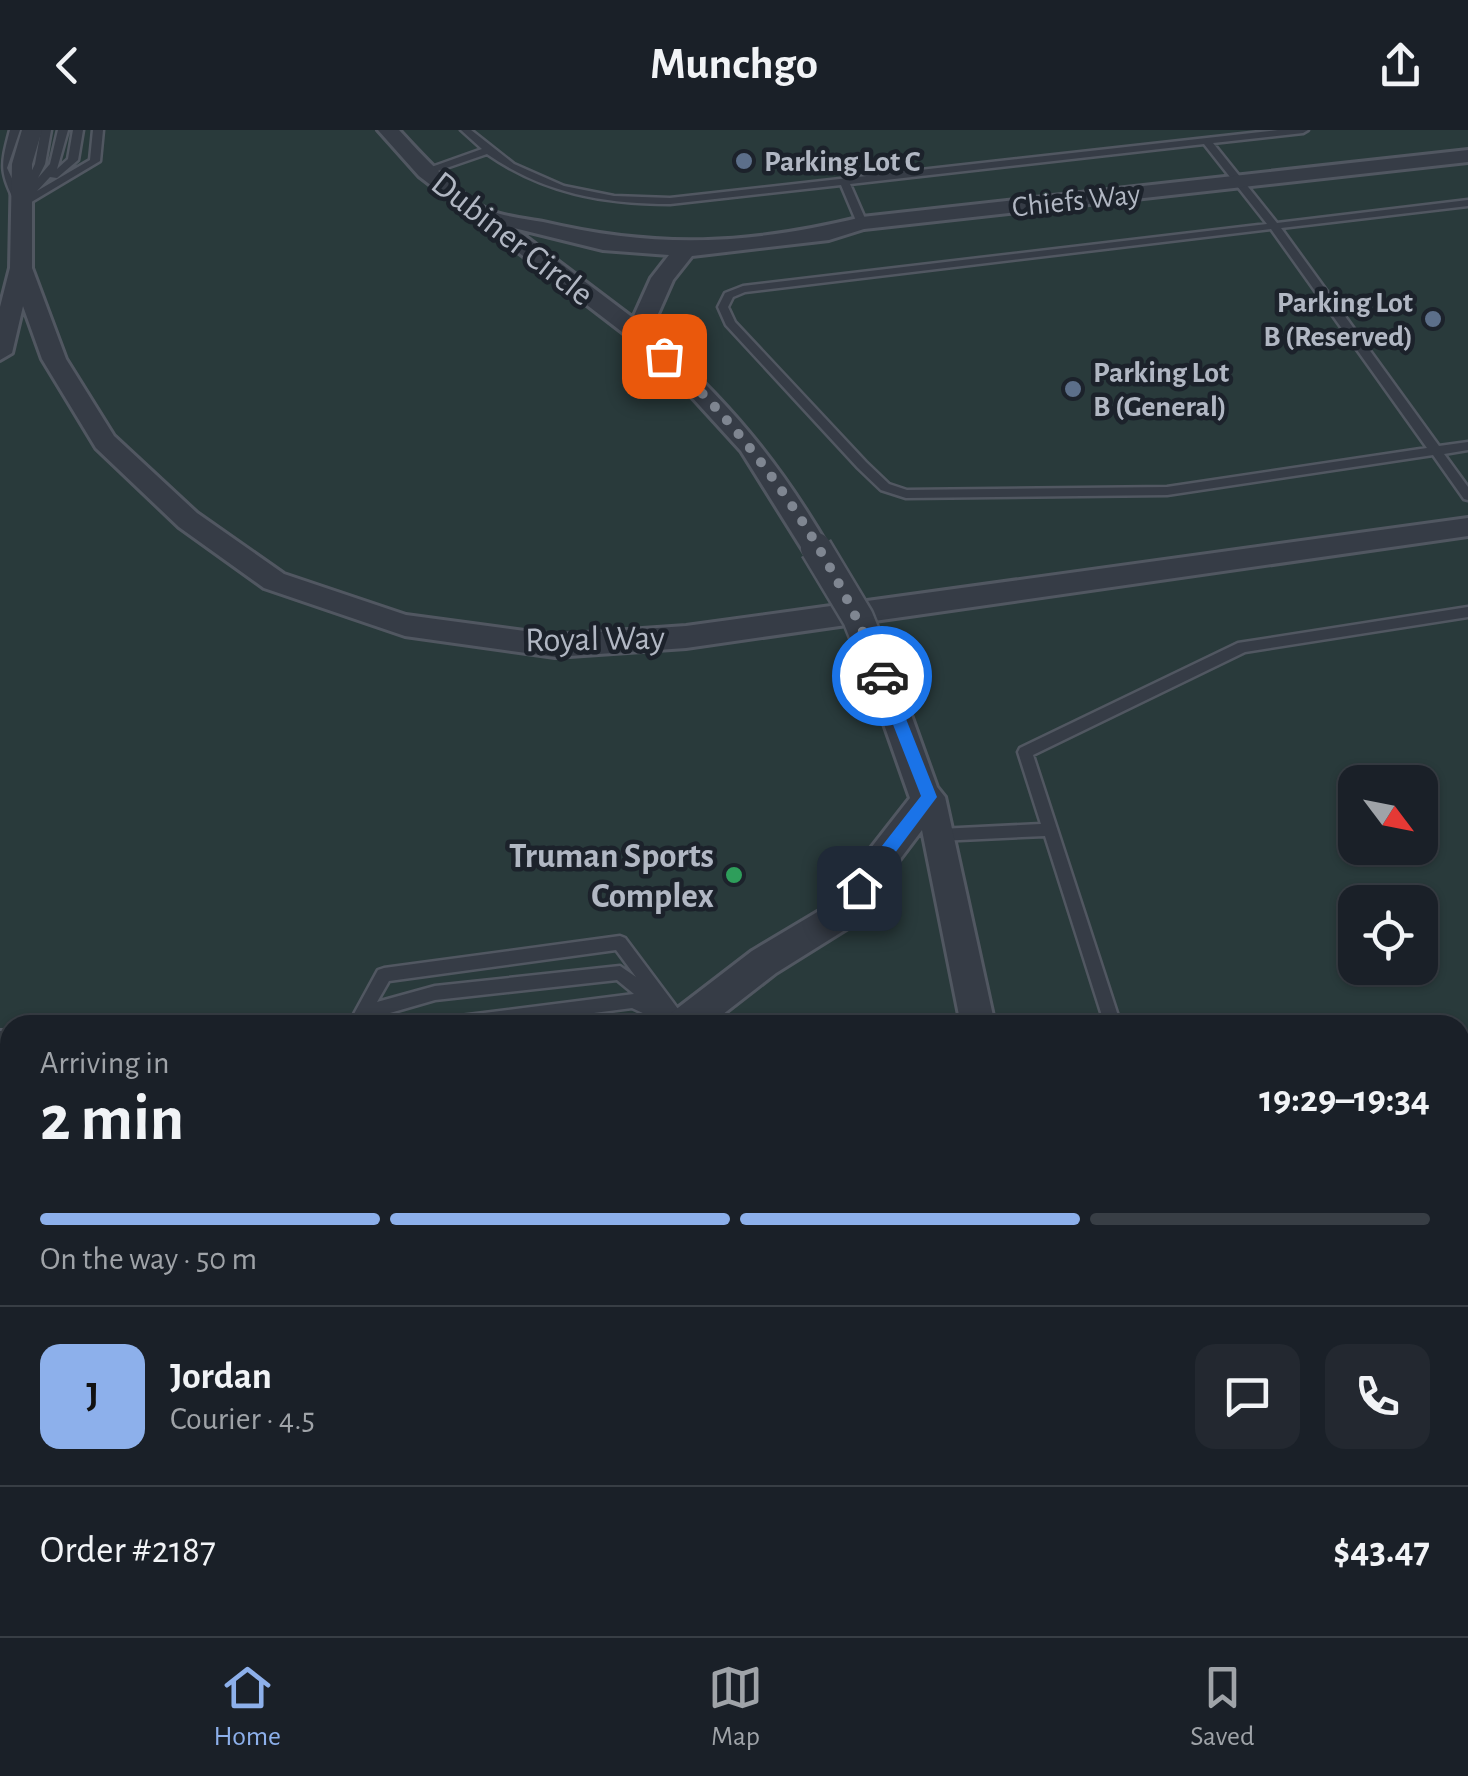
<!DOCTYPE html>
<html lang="en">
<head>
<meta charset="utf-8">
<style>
	body { margin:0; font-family:"Alegreya Sans",sans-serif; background:#232830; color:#f1f3f6; height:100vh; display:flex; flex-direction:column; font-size:38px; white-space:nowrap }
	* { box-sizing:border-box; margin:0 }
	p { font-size:32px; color:#9fa3a8 }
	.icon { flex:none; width:55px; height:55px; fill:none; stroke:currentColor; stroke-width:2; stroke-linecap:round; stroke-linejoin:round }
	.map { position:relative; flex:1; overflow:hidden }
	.panel { position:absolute; left:0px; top:885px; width:1470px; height:622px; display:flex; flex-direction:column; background:#1a2028; border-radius:30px 30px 0 0; box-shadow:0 2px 8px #0004,0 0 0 2px #383e45 }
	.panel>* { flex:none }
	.needle { width:65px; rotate:122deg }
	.fabs { position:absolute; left:1338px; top:635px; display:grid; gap:20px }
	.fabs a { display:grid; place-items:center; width:100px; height:100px; border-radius:20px; background:#1a2028; box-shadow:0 2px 8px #0004,0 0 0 2px #383e45; font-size:50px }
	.pin { position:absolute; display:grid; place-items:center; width:85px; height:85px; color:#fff; margin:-42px; border-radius:20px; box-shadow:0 5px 15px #0006 }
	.courier { position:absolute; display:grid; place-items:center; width:100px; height:100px; margin:-50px; border:8px solid #1a73e8; border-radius:50%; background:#fff; color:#222; box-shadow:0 2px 12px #0007 }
	.summary em { font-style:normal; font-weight:700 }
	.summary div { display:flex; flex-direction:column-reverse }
	.summary { display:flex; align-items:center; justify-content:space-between; height:170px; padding:0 40px }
	h1 { font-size:65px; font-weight:700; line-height:75px }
	.bar { display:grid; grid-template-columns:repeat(4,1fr); gap:15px 10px; align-content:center; height:120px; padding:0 40px }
	.bar i { height:12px; border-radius:8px; background:#383e45 }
	.bar .selected { background:#8db0eb }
	.bar p { grid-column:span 4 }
	.line { display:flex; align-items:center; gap:25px; padding:0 40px; border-top:2px solid #383e45 }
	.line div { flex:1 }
	.round { display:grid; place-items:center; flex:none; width:105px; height:105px; border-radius:20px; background:#232830 }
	header { display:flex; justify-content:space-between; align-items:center; height:130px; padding:0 40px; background:#1a2028; font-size:45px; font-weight:700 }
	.tabs { display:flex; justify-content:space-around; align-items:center; height:140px; border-top:2px solid #383e45; background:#1a2028; font-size:28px; color:#9fa3a8 }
	.tabs a { display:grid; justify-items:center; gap:5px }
	.tabs .selected { color:#8db0eb }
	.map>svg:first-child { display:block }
	.green { fill:#293a3b; fill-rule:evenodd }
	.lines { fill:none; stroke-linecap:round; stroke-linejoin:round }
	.service-casing { stroke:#515761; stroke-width:5 }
	.minor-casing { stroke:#515761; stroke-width:6 }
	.service { fill:#363c46; fill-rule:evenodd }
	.minor { fill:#363c46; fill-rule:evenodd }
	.minor-bridge-casing { stroke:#515761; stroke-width:35; stroke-linecap:butt }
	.minor-bridge { stroke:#363c46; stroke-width:30 }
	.route { fill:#1a73e8 }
	.done { stroke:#7f8691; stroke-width:10; stroke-dasharray:0 18 }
	.service-dot { fill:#5c6f8a; stroke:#1c222b; stroke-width:4 }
	.leisure-dot { fill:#2e9e5b; stroke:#1c222b; stroke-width:4 }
	.labels { text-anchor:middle; stroke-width:9; stroke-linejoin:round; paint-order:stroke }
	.far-poi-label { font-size:30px; font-weight:bold; fill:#b1b7c3; stroke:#1c222b; text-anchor:start }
	.far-street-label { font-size:30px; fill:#b1b7c3; stroke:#1c222b }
	.street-label { font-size:35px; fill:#b1b7c3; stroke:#1c222b }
	.poi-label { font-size:35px; font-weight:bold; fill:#b1b7c3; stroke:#1c222b; text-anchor:end }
</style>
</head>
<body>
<header><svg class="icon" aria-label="back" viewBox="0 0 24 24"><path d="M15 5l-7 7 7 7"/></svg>Munchgo<svg class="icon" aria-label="share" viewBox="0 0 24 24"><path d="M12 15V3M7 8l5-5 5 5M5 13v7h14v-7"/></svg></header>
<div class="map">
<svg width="1468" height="1506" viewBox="0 0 1468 1506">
	<rect width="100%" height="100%" fill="#232a35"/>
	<path class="green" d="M0,0H1468V1506H0ZM1355,652H1420V718H1355ZM1355,772H1420V838H1355ZM10,895H1460V1498H10Z"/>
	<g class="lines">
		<g class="service-casing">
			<path id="service" d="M10,0H20L7,38L22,70L27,67L24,64L31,56L26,53L35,34L41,0H51L45,34L38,48L50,34L58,0H68L57,39L68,29L73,0H83L78,30L57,48L50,47L37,61L90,30L93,0H103L100,31L23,77H17C0,41 0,38 10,0Z
				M461,0H471L514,34L564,56L614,66L670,68L1278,0H1308L1303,3L1213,13L1277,93L1468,70V76L1281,98L1439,316L1468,312V320L1444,324L1468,357V370L1464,369L1433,325L1167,365L906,368L881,360L858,338L726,195L718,177L725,163L743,156L1267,94L1204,14L850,54L867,93L862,96L857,93L841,55L670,74C603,74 543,63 487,24L429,44H423V40L482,19ZM1271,99L1427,318L1167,357L907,360L889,354L866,332L735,192L728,177L733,167L745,162Z
				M1468,477V487L1245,522L1033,625L1121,895H1105L1045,706L939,711L934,709L932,705L934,701L939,699L1041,694L1018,622L1020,618L1238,513Z
				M620,806L625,808L690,895H672L667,887L660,891L632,878L502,895H436L438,890L444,888L634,864L617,850L435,870L383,885L375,895H348L378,840L384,838ZM616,820L636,847L620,836L435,856L377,872L389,851Z
				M1432,1498H1454L1458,1506H1435Z"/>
		</g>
		<g class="minor-casing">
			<path id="minor" d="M22,0H42L32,34V138L66,229L114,306L197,383L284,444L406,485L555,505L686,496L1468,388V406L686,518L555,527L405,506L264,458L179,397L96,318L42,229L23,176L12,223L0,230V177L10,138L12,34Z
				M378,0H399C420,23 462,69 491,81C506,87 527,89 543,92C657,119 749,115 862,87L1468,20V32L864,99L829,110L692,126L673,150L650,202C726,269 778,330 829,418L826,425H806L741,321L680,254L630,208L419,46ZM514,98L603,120L669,125L651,148L633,188Z
				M886,546L896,549L901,557L937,657L945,667L995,895H961L922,700L848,798L776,843L709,895H665L670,884L752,821L824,778L910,668L871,557L876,549Z
				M0,901H10V933H0Z
				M10,1094V1136L0,1140V1098Z
				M1233,1498H1279L1282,1506H1236Z"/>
		</g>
		<use href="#service" class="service"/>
		<use href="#minor" class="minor"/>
		<g class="minor-bridge-casing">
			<path id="minor-bridge" d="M816,418L858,488L886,557"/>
		</g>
		<use href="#minor-bridge" class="minor-bridge"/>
	</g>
	<path class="route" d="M882,540L889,546L937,667L865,763H853V753L921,666L874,546Z"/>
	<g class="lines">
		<path class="done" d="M664,226C759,312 834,427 882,546"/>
	</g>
	<g class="service-dot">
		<circle cx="744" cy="31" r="10"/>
		<circle cx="1433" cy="189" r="10"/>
		<circle cx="1073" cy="259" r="10"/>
	</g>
	<circle class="leisure-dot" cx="734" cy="745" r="10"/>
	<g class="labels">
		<g class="far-poi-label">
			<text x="764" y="41">Parking Lot C</text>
			<text x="1413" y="182" text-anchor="end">Parking Lot<tspan x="1413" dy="34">B (Reserved)</tspan></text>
			<text x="1093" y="252">Parking Lot<tspan x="1093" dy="34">B (General)</tspan></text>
		</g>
		<g class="far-street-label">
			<text transform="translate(1076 70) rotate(-6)" y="10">Chiefs Way</text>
		</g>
		<g class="street-label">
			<text transform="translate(513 108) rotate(38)" y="12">Dubiner Circle</text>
			<text transform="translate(595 508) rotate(-1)" y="12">Royal Way</text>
		</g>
		<g class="poi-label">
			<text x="714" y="737">Truman Sports<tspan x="714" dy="40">Complex</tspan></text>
		</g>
	</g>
</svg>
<div class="fabs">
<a><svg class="needle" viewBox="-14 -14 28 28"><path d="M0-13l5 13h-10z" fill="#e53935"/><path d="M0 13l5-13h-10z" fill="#9fa3a8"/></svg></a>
<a><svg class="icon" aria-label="locate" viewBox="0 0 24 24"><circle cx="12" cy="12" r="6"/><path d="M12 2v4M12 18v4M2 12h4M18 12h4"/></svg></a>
</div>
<div class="pin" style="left:664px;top:226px;background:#ea580c"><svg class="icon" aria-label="bag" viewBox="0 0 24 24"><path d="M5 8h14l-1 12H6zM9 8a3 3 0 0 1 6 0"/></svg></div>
<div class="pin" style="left:859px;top:758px;background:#1f2937"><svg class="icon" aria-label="home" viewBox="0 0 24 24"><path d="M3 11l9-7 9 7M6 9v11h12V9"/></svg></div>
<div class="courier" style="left:882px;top:546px"><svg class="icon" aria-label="car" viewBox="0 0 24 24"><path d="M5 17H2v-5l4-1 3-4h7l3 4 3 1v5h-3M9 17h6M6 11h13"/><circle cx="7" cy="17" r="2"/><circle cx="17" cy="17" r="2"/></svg></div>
<section class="panel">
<div class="summary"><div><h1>2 min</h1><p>Arriving in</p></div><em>19:29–19:34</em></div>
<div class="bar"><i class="selected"></i><i class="selected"></i><i class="selected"></i><i></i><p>On the way · 50 m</p></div>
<div class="line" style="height:180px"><b class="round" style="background:#8db0eb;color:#111">J</b><div><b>Jordan</b><p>Courier · 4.5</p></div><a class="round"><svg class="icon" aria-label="chat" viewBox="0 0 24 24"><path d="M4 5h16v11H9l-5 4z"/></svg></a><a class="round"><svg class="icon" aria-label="phone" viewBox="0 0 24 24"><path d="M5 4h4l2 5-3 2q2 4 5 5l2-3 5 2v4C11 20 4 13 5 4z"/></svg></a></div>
<div class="line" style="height:130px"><div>Order #2187</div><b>$43.47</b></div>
</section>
</div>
<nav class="tabs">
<a class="selected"><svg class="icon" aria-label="home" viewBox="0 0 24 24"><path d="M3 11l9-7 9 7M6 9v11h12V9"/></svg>Home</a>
<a><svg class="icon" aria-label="map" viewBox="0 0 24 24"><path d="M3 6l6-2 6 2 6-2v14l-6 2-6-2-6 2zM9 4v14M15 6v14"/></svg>Map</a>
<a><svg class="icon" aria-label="saved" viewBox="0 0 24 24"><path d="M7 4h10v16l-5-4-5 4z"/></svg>Saved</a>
</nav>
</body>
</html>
